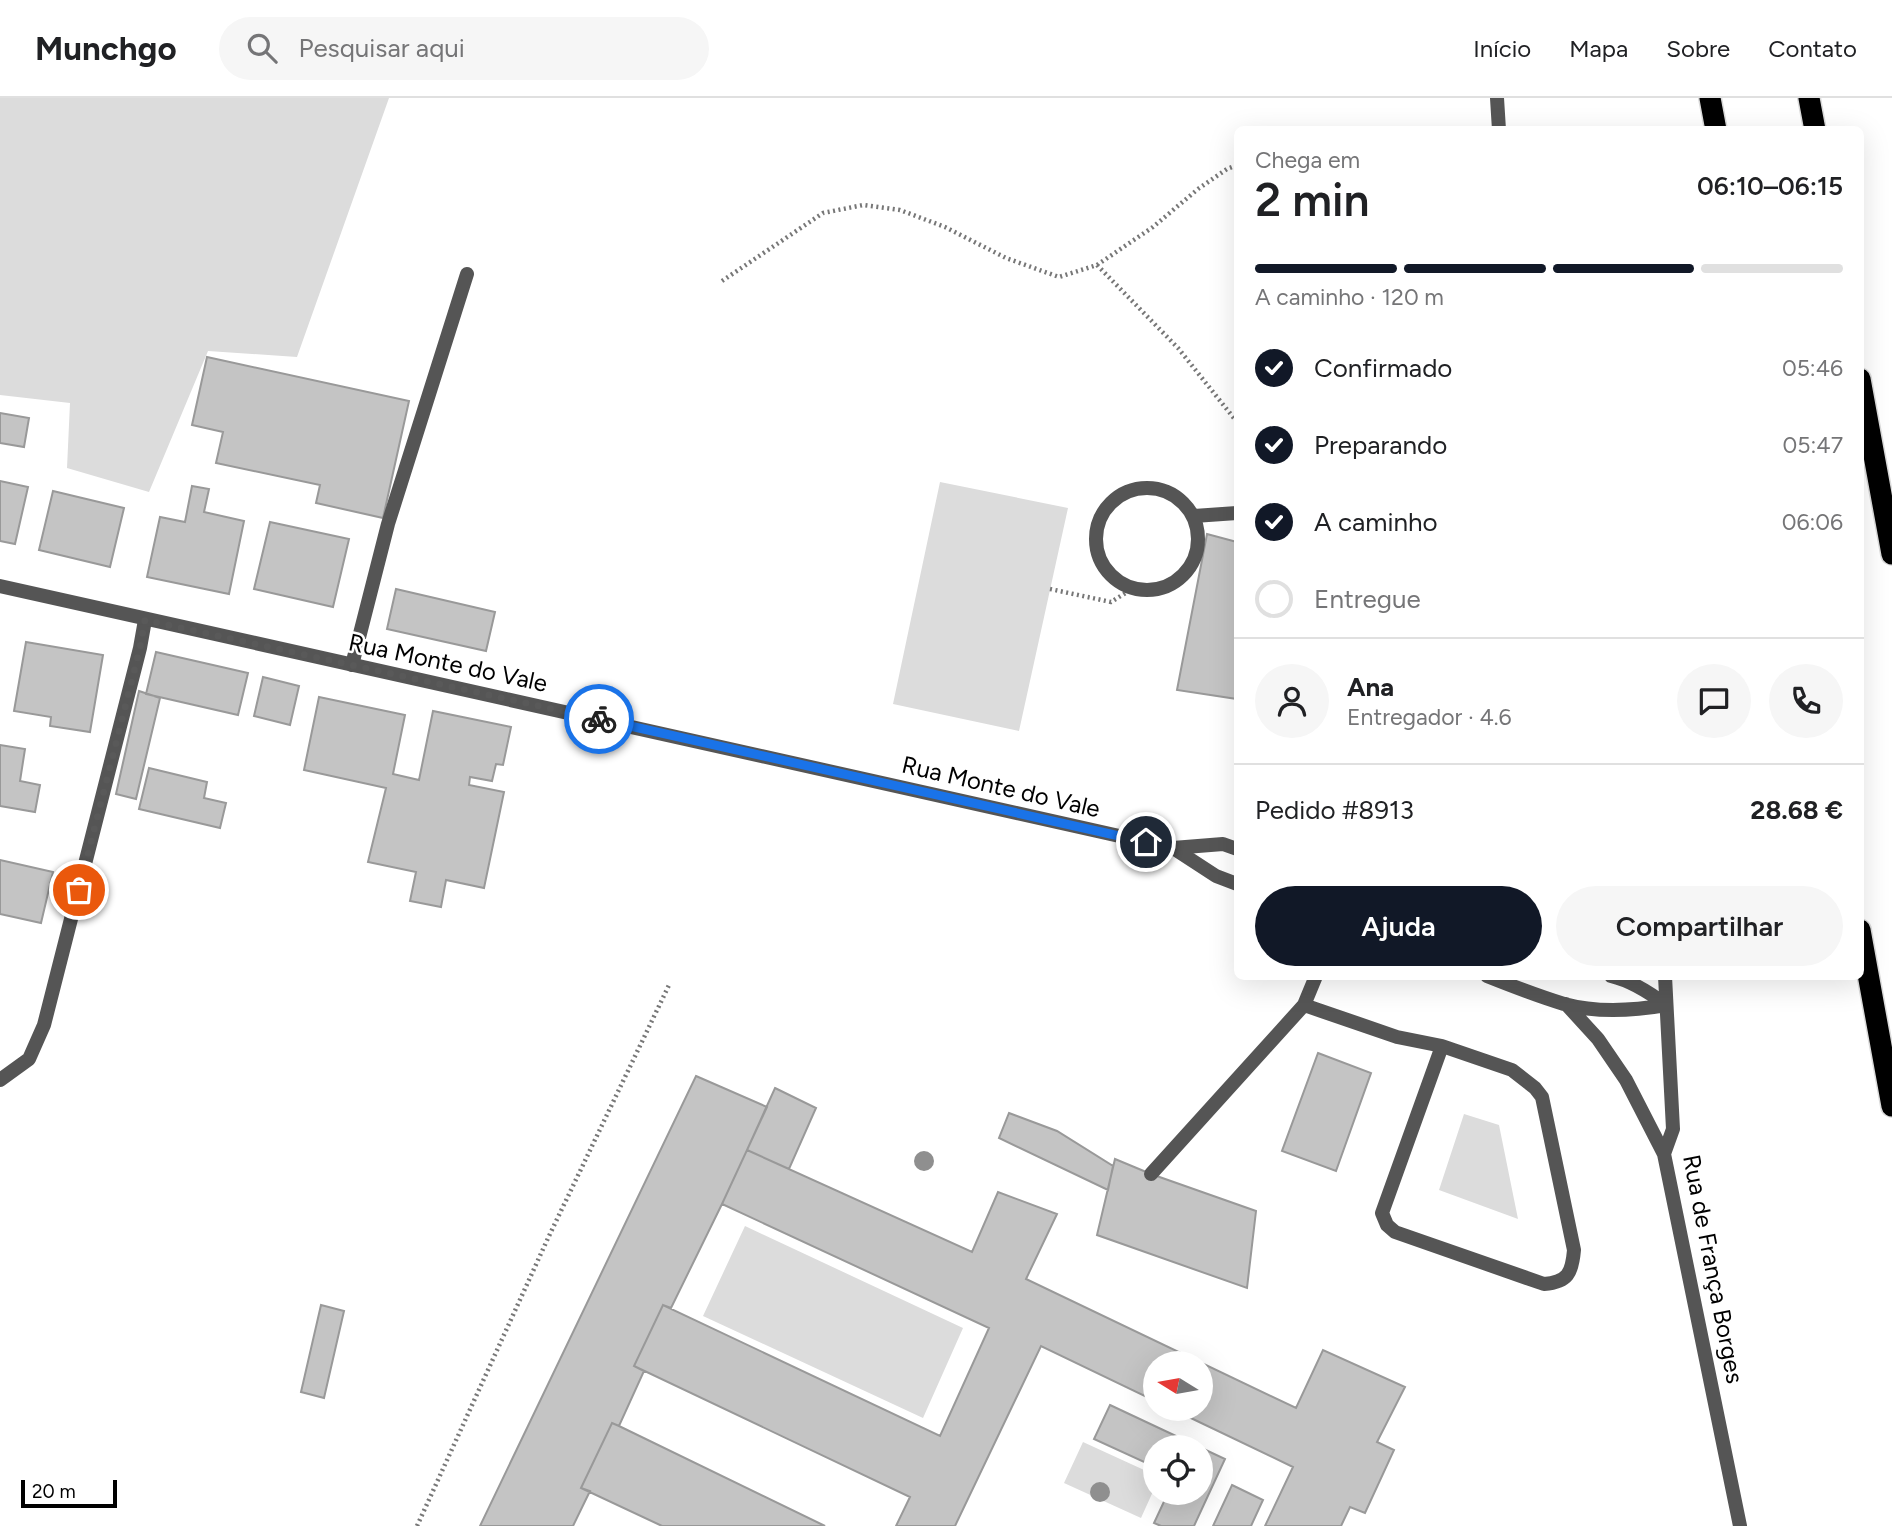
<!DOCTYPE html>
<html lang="pt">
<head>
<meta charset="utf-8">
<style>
	body { margin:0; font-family:Figtree,sans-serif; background:#f6f6f6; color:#202124; height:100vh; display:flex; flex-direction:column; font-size:26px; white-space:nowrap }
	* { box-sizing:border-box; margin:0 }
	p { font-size:23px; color:#757577 }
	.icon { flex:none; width:38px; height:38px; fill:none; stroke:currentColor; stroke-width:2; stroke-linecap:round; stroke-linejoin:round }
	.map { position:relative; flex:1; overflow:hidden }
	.details { position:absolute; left:1234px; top:28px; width:630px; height:854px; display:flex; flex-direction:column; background:#fff; border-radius:10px; box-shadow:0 7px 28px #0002 }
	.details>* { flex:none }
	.needle { width:46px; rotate:281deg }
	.controls { position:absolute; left:1143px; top:1253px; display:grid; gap:14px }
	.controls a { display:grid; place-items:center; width:70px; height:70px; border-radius:50%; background:#fff; box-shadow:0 7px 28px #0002; font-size:35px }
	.scale { position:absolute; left:21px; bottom:18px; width:96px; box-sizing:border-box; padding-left:7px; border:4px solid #000; border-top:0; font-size:19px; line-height:24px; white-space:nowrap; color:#000; -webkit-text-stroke:5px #fff; paint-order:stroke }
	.pin { position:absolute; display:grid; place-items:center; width:60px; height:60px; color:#fff; margin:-30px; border:4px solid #fff; border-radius:50%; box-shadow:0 2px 7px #0007 }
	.courier { position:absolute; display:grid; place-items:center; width:70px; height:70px; margin:-35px; border:5px solid #1a73e8; border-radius:50%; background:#fff; color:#222; box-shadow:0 2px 9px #0007 }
	.head em { font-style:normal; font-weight:600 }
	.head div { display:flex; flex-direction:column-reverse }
	.head { display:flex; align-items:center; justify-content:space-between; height:119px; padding:0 21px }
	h1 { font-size:46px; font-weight:600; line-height:52px }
	.bar { display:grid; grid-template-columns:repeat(4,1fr); gap:10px 7px; align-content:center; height:84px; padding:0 21px }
	.bar i { height:9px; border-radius:5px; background:#e0e0e0 }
	.bar .current { background:#111827 }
	.bar p { grid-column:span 4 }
	.line { display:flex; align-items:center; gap:18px; padding:0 21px; border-top:2px solid #e0e0e0 }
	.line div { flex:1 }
	.round { display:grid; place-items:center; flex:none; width:74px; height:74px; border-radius:37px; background:#f6f6f6 }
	ol { padding:0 21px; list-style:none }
	li { display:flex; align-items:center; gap:21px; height:77px }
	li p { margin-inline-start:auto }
	li .icon { padding:7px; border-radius:50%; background:#111827; color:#fff; stroke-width:4 }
	li:last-child { color:#757577 }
	li i { width:38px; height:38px; border:4px solid #e0e0e0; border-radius:50% }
	.action { display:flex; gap:14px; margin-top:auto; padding:14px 21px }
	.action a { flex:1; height:80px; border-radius:42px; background:#111827; color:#fff; font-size:28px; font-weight:600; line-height:80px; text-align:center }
	.action a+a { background:#f6f6f6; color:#202124 }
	header { display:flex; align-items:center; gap:42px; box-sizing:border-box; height:98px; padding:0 35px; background:#fff; border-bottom:2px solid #e0e0e0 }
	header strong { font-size:33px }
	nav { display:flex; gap:38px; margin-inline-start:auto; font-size:24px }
	.search { width:490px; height:63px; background:#f6f6f6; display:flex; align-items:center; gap:18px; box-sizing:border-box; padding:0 24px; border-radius:38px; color:#757577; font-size:26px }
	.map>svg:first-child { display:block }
	.green { fill:#dcdcdc }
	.building { fill:#c4c4c4; stroke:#999; stroke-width:2 }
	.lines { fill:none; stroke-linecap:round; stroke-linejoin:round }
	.motorway-casing { stroke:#dbdbdb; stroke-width:24 }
	.path { stroke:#777; stroke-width:4.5; stroke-dasharray:2 3.5; stroke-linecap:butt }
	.service { stroke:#555; stroke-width:14 }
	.minor { stroke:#555; stroke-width:14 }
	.tertiary { stroke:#555; stroke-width:14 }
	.motorway { stroke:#000; stroke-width:21 }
	.tree { fill:#8f8f8f }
	.done { stroke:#595959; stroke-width:7; stroke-dasharray:0 12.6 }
	.route { stroke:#1a73e8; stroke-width:9 }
	.labels { text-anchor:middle; stroke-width:5; stroke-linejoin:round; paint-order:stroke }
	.street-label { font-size:24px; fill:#000; stroke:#fff }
</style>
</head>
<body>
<header>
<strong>Munchgo</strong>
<div class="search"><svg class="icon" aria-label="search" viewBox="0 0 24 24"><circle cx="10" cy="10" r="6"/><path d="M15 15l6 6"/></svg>Pesquisar aqui</div>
<nav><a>Início</a><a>Mapa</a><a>Sobre</a><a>Contato</a></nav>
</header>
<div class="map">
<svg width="1892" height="1428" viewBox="0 0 1892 1428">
	<rect width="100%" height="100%" fill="#fff"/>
	<path class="green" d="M0,0H389L297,259L208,253L149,394L67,370L70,305L0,297Z
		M940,384L1068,410L1019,633L893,606Z
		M1464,1016L1499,1027L1518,1121L1439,1092Z
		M745,1128L963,1230L923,1320L703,1218Z
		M1083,1344L1155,1377V1389L1141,1420L1064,1385Z"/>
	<path class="building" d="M207,259L409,303L383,420L316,405L320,387L216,365L223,334L192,327Z
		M0,315L29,320L24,349L0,345Z
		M0,383L28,389L15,446L0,443Z
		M192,388L209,391L204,414L244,423L229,496L147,479L160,419L185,424Z
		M53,393L124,410L110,469L39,452Z
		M270,424L349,441L333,509L254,491Z
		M1207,436L1237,444V601L1177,592Z
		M396,491L495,514L486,553L387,531Z
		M26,544L103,557L90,634L50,628L51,619L14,613Z
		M156,554L248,575L238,617L146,596Z
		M263,579L299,588L290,627L254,618Z
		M139,593L160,600L136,701L116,696Z
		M319,599L405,617L393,676L419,682L433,613L511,629L503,667L496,666L492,683L470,679L469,687L504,694L484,790L446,782L441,809L410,803L416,774L368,764L386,690L304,672Z
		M0,647L25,651L20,683L40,687L35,714L0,708Z
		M149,670L207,684L204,700L226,705L220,730L139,711Z
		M0,762L53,774L41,825L0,816Z
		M1318,955L1371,975L1336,1073L1282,1053Z
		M696,978L767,1009L722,1106L671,1210L663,1207L634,1268L644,1273L619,1328L612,1325L581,1390L590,1393L573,1428H480Z
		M775,990L816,1010L789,1071L747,1052Z
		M1009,1015L1057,1033L1113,1068L1108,1092L999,1040Z
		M747,1052L972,1154L998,1094L1057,1116L1026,1181L1296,1310L1323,1252L1405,1289L1377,1344L1394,1352L1365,1415L1350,1409L1341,1428H1265L1293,1369L1172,1311H1200V1265H1155V1303L1041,1248L955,1428H896L910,1399L634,1268L663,1207L940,1338L989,1230L722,1106Z
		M1115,1061L1151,1076L1256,1113L1247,1190L1097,1137Z
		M321,1207L344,1213L324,1300L301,1294Z
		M1110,1307L1225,1361L1194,1428H1161L1154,1425L1168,1395H1200V1349H1155V1369L1094,1341Z
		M612,1325L619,1328L825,1428H662L581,1390Z
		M1232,1387L1263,1402L1251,1428H1213Z"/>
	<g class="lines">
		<g class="motorway-casing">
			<path id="motorway" d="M1710,0L1716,32
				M1809,0L1815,32
				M1860,281L1892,456
				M1860,832L1892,1008"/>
		</g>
		<path class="path" d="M1097,167L1178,250L1237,324
			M722,183L823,115L863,107L900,112L945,129L1006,160L1059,179L1097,167L1153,129L1198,91L1227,71L1237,67
			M1050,491L1111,504L1132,491
			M417,1428L549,1138L670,885"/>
		<path class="service" d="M1096 441a51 51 0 1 1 102 0a51 51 0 1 1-102 0Z
			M1194,418L1237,415
			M352,567L388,426L467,176
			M1316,878L1304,907L1397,939L1442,948L1512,972L1535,990L1542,999L1574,1152C1572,1175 1568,1184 1544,1186L1395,1134L1387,1127L1382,1115L1442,948
			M1151,1076L1304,907"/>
		<path class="minor" d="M0,982L29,961L44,927L140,550L145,522"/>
		<path class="tertiary" d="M1497,0L1499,32
			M0,488L1173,750L1223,746L1237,751
			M1173,750L1216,778L1237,786
			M1487,878C1512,888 1538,898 1564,906C1597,915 1632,913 1666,907
			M1611,878C1632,883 1649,894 1666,907
			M1665,878L1673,1031L1664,1056L1740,1428
			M1566,906L1598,941L1626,982L1664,1056"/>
		<use href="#motorway" class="motorway"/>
	</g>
	<g class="tree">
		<circle cx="924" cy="1063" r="10"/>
		<circle cx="1100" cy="1394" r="10"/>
	</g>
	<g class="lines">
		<path class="done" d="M79,792L140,550L145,522L599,621"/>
		<path class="route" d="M599,621L1146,744"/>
	</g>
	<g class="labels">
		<g class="street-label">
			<text transform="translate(448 565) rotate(12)" y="8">Rua Monte do Vale</text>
			<text transform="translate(1001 689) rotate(13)" y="8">Rua Monte do Vale</text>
			<text transform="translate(1713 1171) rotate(79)" y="8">Rua de França Borges</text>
		</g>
	</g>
</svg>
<div class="controls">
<a><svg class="needle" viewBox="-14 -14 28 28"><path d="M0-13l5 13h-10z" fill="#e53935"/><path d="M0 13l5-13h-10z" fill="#757577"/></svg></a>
<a><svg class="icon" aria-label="locate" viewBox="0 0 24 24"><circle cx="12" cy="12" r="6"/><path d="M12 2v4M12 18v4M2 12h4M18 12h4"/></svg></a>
</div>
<div class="scale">20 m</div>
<div class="pin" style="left:79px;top:792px;background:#ea580c"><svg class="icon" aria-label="bag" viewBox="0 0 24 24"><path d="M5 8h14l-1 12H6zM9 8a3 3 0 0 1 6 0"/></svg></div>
<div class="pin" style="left:1146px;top:744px;background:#1f2937"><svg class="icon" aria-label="home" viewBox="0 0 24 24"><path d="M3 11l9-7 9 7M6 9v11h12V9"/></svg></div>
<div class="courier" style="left:599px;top:621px"><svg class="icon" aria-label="bike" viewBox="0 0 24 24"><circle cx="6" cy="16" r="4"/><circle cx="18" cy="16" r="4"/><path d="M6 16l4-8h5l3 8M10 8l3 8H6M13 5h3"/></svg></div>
<section class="details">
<div class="head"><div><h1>2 min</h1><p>Chega em</p></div><em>06:10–06:15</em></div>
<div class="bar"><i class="current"></i><i class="current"></i><i class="current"></i><i></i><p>A caminho · 120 m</p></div>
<ol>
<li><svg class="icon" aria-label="check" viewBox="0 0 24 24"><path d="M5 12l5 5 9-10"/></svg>Confirmado<p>05:46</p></li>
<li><svg class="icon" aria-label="check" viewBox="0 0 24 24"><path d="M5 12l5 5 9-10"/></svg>Preparando<p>05:47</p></li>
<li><svg class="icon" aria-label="check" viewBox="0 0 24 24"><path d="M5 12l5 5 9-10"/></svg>A caminho<p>06:06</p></li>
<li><i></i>Entregue</li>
</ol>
<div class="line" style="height:126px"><a class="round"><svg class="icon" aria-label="person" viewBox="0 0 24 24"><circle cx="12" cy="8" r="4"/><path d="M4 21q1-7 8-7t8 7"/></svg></a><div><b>Ana</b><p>Entregador · 4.6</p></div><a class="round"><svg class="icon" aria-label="chat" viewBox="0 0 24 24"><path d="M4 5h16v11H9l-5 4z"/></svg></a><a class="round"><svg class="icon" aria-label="phone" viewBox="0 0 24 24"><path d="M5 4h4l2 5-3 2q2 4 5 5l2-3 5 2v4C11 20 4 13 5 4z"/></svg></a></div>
<div class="line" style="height:91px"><div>Pedido #8913</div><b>28.68 €</b></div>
<div class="action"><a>Ajuda</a><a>Compartilhar</a></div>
</section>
</div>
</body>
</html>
